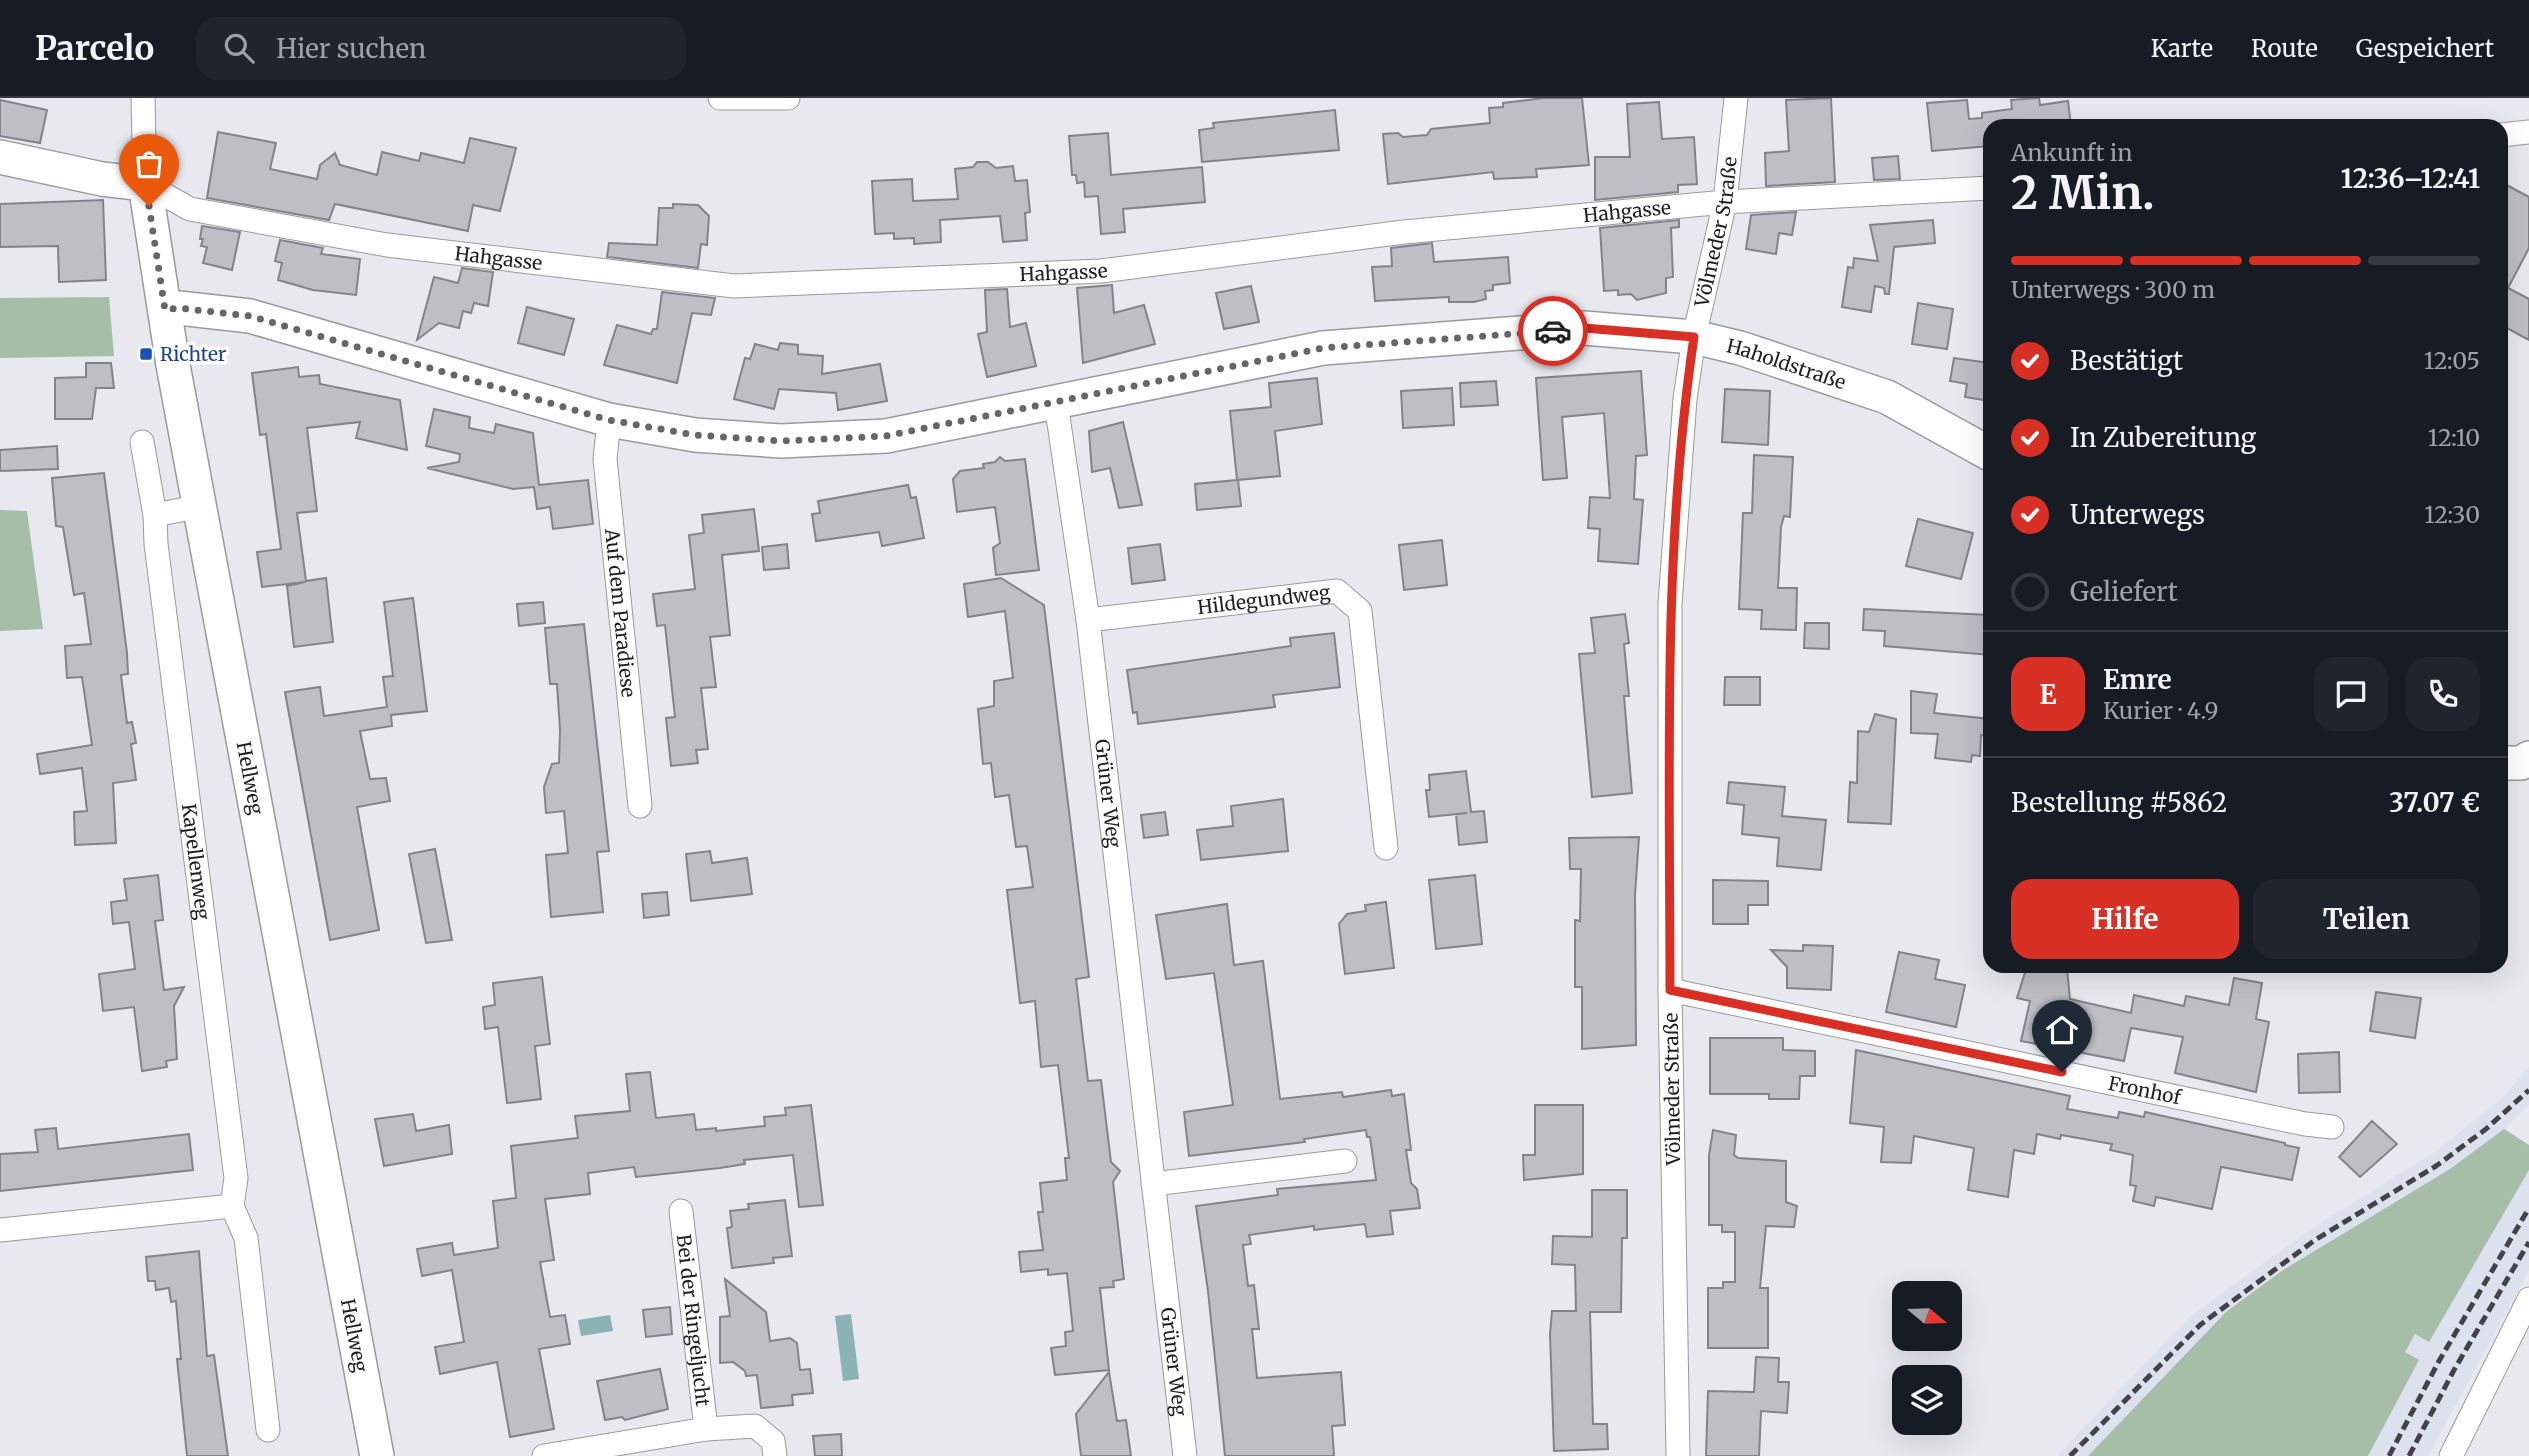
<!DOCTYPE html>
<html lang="de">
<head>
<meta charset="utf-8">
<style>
	body { margin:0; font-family:Merriweather,serif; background:#20242c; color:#f1f3f6; height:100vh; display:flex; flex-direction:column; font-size:26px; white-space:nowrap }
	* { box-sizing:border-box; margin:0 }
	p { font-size:23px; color:#9ea1a6 }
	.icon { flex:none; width:38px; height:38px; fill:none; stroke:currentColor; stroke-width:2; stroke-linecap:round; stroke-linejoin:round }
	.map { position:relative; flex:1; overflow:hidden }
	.drawer { position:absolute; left:1983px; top:21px; width:525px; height:854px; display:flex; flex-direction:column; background:#171b24; border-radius:21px; box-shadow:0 7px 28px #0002 }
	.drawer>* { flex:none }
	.needle { width:46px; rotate:109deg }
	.fabs { position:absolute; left:1892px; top:1183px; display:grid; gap:14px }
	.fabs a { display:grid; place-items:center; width:70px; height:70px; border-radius:14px; background:#171b24; box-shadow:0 7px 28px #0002; font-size:35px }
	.pin { position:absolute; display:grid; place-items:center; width:60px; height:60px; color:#fff; margin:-72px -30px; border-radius:50% 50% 50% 0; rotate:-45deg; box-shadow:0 0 7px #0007 }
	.pin .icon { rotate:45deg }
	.courier { position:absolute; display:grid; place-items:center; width:70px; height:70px; margin:-35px; border:5px solid #d93025; border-radius:50%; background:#fff; color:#222; box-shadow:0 2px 9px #0007 }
	.summary em { font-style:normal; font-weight:700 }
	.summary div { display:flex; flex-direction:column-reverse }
	.summary { display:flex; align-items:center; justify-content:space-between; height:119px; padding:0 28px }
	h1 { font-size:46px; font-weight:700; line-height:52px }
	.bar { display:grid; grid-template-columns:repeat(4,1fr); gap:10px 7px; align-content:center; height:84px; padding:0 28px }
	.bar i { height:9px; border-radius:5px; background:#363941 }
	.bar .current { background:#d93025 }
	.bar p { grid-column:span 4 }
	.line { display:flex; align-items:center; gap:18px; padding:0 28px; border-top:2px solid #363941 }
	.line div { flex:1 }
	.round { display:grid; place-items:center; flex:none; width:74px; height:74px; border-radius:21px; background:#20242c }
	ol { padding:0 28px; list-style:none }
	li { display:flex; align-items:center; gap:21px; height:77px }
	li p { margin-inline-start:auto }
	li .icon { padding:7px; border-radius:50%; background:#d93025; color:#fff; stroke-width:4 }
	li:last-child { color:#9ea1a6 }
	li i { width:38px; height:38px; border:4px solid #363941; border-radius:50% }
	.button { display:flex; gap:14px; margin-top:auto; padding:14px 28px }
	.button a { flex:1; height:80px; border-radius:21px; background:#d93025; color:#fff; font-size:28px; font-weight:700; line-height:80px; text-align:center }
	.button a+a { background:#20242c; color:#f1f3f6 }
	header { display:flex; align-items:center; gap:42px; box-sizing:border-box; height:98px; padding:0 35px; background:#171b24; border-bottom:2px solid #363941 }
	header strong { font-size:33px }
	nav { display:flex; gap:38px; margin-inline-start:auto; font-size:24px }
	.search { width:490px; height:63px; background:#20242c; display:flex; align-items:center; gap:18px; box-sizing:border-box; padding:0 24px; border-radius:21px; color:#9ea1a6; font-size:26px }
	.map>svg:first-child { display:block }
	.built { fill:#dde0ed }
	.green { fill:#a6bda8 }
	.water { fill:#8bb2b5 }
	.building { fill:#bebfc4; stroke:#838489; stroke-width:2 }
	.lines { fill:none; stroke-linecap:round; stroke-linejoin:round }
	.street-casing { stroke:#999a9f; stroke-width:25 }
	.secondary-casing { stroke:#999a9f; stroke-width:36 }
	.street { stroke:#fff; stroke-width:23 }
	.secondary { stroke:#fff; stroke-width:33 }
	.rail { stroke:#434346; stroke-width:5; stroke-dasharray:10 5; stroke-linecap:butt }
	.done { stroke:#656669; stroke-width:7; stroke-dasharray:0 12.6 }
	.route { stroke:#d93025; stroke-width:9 }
	.transit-dot { fill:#1a4fb4; stroke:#fff; stroke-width:2.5 }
	.labels { text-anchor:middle; stroke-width:7; stroke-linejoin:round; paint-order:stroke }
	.street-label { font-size:19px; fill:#1f1f21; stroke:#fff }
	.transit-label { font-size:19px; fill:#164399; stroke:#fff; text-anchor:start }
</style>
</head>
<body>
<header>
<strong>Parcelo</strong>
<div class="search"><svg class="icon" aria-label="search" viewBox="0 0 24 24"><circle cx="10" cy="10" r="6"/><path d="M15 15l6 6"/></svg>Hier suchen</div>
<nav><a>Karte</a><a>Route</a><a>Gespeichert</a></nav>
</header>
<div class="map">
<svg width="2529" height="1358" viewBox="0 0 2529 1358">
	<rect width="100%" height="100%" fill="#e7e9ee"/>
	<path class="built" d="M2529,969V1006L2504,1031L2450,1071L2283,1172L2226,1214L2088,1358H2057L2188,1220L2305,1135L2435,1054L2502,1000Z
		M2529,1072V1172L2428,1358H2368L2419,1263L2405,1254L2415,1236L2429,1243Z"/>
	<path class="green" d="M109,199L114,258L0,260V200Z
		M0,412L27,413L43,531L0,533Z
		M2504,1031L2529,1047V1072L2429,1244L2415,1236L2405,1254L2419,1262L2368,1358H2088L2226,1214L2283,1172L2450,1071Z"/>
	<path class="water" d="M851,1216L859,1281L843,1283L835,1218Z
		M610,1217L613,1233L581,1238L578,1222Z"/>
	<path class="building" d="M1544,0H1582L1589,67L1536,71L1537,79L1494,81L1493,74L1388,86L1383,36L1398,35L1403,39L1427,37L1431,31L1490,25L1489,10L1503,9V5Z
		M1831,0L1835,84L1766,88L1765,55L1789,53L1786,2Z
		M2039,0L2040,7L2068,3L2071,28H1990V48L1932,53L1927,5L1967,2L1969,21L1982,20V15L2012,11L2011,2Z
		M0,2L47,12L40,45L0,38Z
		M1659,4L1662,41L1694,39L1697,86L1678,87V94L1595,102V59H1630L1627,6Z
		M1335,12L1339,52L1202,64L1199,32L1214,30L1213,25Z
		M218,34L276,45L270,71L317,81L320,67L335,55L340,67L377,77L382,54L419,63L421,55L464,65L470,40L516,50L500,113L473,107L468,133L335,106L329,122L207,100Z
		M1108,35L1111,77L1202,69L1205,104L1123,111L1125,134L1101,136L1098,98L1085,99L1084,84L1077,85L1076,77H1072L1069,38Z
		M1898,58L1900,81L1874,82L1872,60Z
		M977,64H988L996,70L1013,68L1015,83L1027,82L1030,114L1025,115L1027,142L1003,144L1000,118L940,122L941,144L914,146V140L894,141V135L875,136L872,83L912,81L913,103L958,101L955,71L973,69Z
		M2501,84L2529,99V150L2508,190L2529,201V242L2501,227Z
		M103,102L106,182L59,184L58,148L0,149V106Z
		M673,106L698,107L709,118L707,147L701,146L698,170L607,159L609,145L657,147L659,110H673Z
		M1796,114L1792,137L1779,135L1776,156L1746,151L1751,117Z
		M1679,122V129L1671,130L1673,179L1666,180V195L1637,202L1631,196L1618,197V192L1604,193L1600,130Z
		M1933,122L1935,145L1894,149L1889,196H1885L1884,190L1875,188L1871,214L1842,209L1848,169L1853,170L1854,160L1878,163L1870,127Z
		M202,128L240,134L232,172L203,165L207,149L201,148L203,141H200Z
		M280,142L323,150L321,156L360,161L356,197L313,192L278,182L282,165L275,163Z
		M1432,145L1434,164L1508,159L1510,185L1493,187V192L1485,193L1486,201L1474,204H1449V199L1375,203L1372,169L1392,168L1391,150Z
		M462,170L493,174L488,208L474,205L471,215L463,213L459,230L439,225L417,242L434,179L458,185Z
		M1112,187L1114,215L1144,207L1155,246L1083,265L1077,190Z
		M1251,188L1259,224L1224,231L1216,195Z
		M1007,191L1010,229L1026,225L1036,268L987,279L978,236L987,234L985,192Z
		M662,194L715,200L711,217L692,215L677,285L604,267L617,227L651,236L653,231H657Z
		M1918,205L1953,211L1947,251L1912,246Z
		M527,209L574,221L564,257L518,245Z
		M780,245L798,247V256L823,258L822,276L880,266L887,303L838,312L836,295L779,291L774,311L734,301L745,260L750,261L755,246L778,252Z
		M1954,260L1990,265V303L1965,299L1967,286L1950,283Z
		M86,265H111L114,290H96L92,321H55V280L86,279Z
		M298,269L299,279L319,277L320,286L400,302L407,352L356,340L360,324L307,330L317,413L297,415L306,483L326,480L333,544L294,549L287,488L305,484L262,489L257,454L281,451L266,336L260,337L252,275Z
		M1641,273L1647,357L1636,358L1634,401L1643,402L1638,466L1598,463L1600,431L1588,430L1590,399L1610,400L1604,315L1562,319L1567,380L1543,382L1536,280Z
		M1317,280L1322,326L1275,333L1280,378L1238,382L1241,408L1197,412L1195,386L1237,382L1230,313L1271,309L1269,285Z
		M1496,283L1498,307L1461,309L1460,285Z
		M1452,290L1454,327L1403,330L1401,293Z
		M1725,291L1770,293L1768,347L1722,344Z
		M434,311L470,319L469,330L494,335L496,326L533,335L539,387L588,382L593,426L553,431L550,409L537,411L534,389L513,391L427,370L459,364L460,356L426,348Z
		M1123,324L1142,407L1119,410L1110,370L1092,374L1089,333Z
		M57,348L58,371L0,373V352Z
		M1754,357L1793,359L1790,419L1784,418L1781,429L1778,490H1797L1796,532L1761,531L1762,512L1739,511L1743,415H1752Z
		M1000,359L1005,363L1025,361L1039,472L996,477L993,450L1000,445L995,409L957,414L953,381L960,373L984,370L983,366L995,364Z
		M104,375L127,555L128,576L121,577L127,625L132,624L136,645L131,646L136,682L113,685L116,745L75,747L74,714L87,713L82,670L40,676L37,656L92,647L82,579L67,580L65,548L91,546L84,495L74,497L63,429L56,428L52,380Z
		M908,387L911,400L916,399L924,440L882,448L879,434L816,443L812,416L820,415L818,403Z
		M754,411L759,453L722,457L730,537L710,539L716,589L701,590L708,651L696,652L698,665L671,668L666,620L675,619L665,527L657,528L653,496L695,491L689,437L704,435L702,417Z
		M1918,421L1973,435L1961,481L1906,468Z
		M1442,442L1447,487L1404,492L1399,447Z
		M787,446L789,470L764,472L762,449Z
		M1160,446L1165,482L1132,486L1128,450Z
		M1001,480L1044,507L1089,879L1076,881L1088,983L1101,982L1111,1064L1120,1073L1113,1084L1124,1181L1113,1183L1114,1189L1100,1190L1109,1272L1055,1277L1051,1250L1066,1248L1065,1234L1073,1233L1067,1175L1048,1177V1171L1021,1174L1019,1154L1043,1152L1038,1114H1043L1040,1085L1067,1082L1065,1060H1069L1058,967L1041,969L1035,903L1020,905L1007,792L1033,789L1027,748L1016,749L1009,697L995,699L991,665L983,666L978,611L994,608V583L1013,580L1005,513L968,519L964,486Z
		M413,500L427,613L391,617L392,628L360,633L370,681L386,680L390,703L357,709L379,832L330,842L285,594L320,589L324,618L387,609L383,579L393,578L384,504Z
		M543,504L545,525L519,528L517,506Z
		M1864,511L1990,517V557L1884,548L1885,533L1863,532Z
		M1625,516L1629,545L1624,546L1629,598H1624L1632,695L1592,699L1579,556L1595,555L1591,520Z
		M1805,525H1829V551L1804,550Z
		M584,526L609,753L597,754L603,814L551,819L546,757L568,755L564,713L546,715L544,689L552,666L559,665L560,632L557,586H550L545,530Z
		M1334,535L1340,589L1273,597L1275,609L1138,626L1137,614L1133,615L1127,572L1291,548L1290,540Z
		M1725,579H1760V607H1724Z
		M1911,593L1937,596L1934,615L1990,621V638L1981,637L1980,658L1972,657L1971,664L1935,660L1938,636L1911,635Z
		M1875,616L1896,621L1891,726L1848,724L1850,684L1857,685L1858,633L1869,634Z
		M1466,673L1471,714L1484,713L1487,744L1459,747L1456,716L1467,715L1429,719L1426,692H1430L1429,677Z
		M1729,684L1785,689L1782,718L1826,722L1821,772L1777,768L1779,740L1742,736L1744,707L1727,705Z
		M1283,701L1288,753L1201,762L1197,732L1233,728L1231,708Z
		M1165,714L1168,737L1144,740L1141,717Z
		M1639,739L1635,797L1636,947L1582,951V889H1575V822L1580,823L1581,771H1570L1569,740Z
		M435,751L452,842L426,845L409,756Z
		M710,753L712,765L747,760L752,796L691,803L686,756Z
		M158,777L163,822L155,823L164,892L184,889L174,908L177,961L166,963L167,969L142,973L134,909L103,913L99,876L135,871L129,824L113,826L111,804L127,802L124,781Z
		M1475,777L1482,846L1436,851L1429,782Z
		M1713,782L1768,783V807H1748V826H1713Z
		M667,794L669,817L644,820L642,796Z
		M1386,804L1394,870L1345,876L1339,826L1347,816L1366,813L1365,807Z
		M1227,806L1234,867L1263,863L1280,1001L1342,994L1343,999L1391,992L1392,998L1404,996L1411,1052H1406L1411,1085L1417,1091L1420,1110L1390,1113L1393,1136L1367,1139L1365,1126L1314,1132V1128L1249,1137L1251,1146L1243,1147L1248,1188L1254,1187L1259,1231H1252L1257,1280L1341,1274L1345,1327L1332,1328L1334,1358H1225L1208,1193L1196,1108L1278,1097L1277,1091L1376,1082L1370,1039H1367L1366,1032L1304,1041L1305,1044L1189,1058L1184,1014L1233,1007L1214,875L1166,881L1156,817Z
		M1803,847L1833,848L1831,892L1787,890V869L1771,852L1803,853Z
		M1899,854L1939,862L1935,881L1965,887L1956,929L1886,914Z
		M2027,868L2067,870L2070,901L2131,915L2134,897L2184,908L2186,898L2229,907L2234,880L2262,885L2256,921L2269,924L2256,994L2175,975L2183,939L2131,930L2124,963L2021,943L2030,903L2017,900Z
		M542,879L550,946L535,948L541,1001L507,1005L498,929L485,931L483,909L495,907L493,885Z
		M2376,894L2421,900L2415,940L2370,933Z
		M1710,940H1783V952L1815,953V978H1800L1799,1001H1769V996H1710Z
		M1856,952L2070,998L2067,1011L2118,1020L2119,1014L2144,1019L2145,1014L2285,1045V1047L2299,1050L2292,1082L2221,1069L2212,1111L2156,1099L2154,1108L2133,1103L2136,1088L2130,1087L2133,1057L2110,1052L2112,1046L2061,1037L2060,1041L2037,1036L2034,1056L2014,1052L2008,1099L1968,1092L1974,1050L1914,1038L1911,1065L1881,1064L1884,1029L1850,1025Z
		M2339,954L2340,994L2299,995L2298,956Z
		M650,974L656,1020L694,1016L696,1032L716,1030V1033L765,1028L764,1019L786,1017L785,1010L811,1007L823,1107L799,1109L793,1057L744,1062L745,1066L720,1070L636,1079L634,1069L588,1075L590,1096L545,1101L554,1162L540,1164L550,1219L565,1217L570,1246L539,1251L554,1331L510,1339L497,1264L440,1276L435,1249L464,1244L452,1172L422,1178L417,1151L452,1145L454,1157L498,1150L493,1103L516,1100L511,1048L578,1040L575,1018L630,1013L626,976Z
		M1535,1007H1583V1076L1524,1082L1523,1057H1535Z
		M413,1016L416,1033L449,1027L452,1056L384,1068L375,1021Z
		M2372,1023L2397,1046L2360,1079L2339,1059Z
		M56,1030L58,1051L189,1036L193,1072L0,1093V1056L38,1054L35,1032Z
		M1713,1032L1736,1037L1734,1057L1738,1060L1786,1063V1104L1797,1108L1794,1129L1766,1128L1760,1190H1768V1250H1708V1190H1723V1184H1735V1134H1722V1127H1709V1057Z
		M1592,1092H1627V1140H1622L1621,1214H1590L1593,1326H1607L1608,1351L1554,1353L1550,1236L1552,1213H1576L1575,1167L1552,1166L1553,1138L1592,1139Z
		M785,1102L792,1158L773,1160L774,1165L732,1170L727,1130L732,1129L730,1113L749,1111L748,1106Z
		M199,1153L207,1258L214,1257L228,1358H187L177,1261H181L176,1203L171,1204L169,1190L156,1192L155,1183H148L146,1159Z
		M725,1181L766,1214L770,1243L790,1240L797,1245L800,1272L810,1271L813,1295L792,1297L793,1307L761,1310L757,1277L746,1278L745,1273L733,1264L720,1265V1219L730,1218Z
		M670,1209L672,1236L646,1239L643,1212Z
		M1756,1259L1779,1260L1778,1284H1789L1787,1315L1761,1313L1759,1358H1706L1708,1293L1754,1294Z
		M660,1271L668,1311L625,1322L622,1319L605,1322L597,1283Z
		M1109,1274L1117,1323L1126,1322L1131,1358H1081L1076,1316Z
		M841,1336L842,1358H815L813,1338Z"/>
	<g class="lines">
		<g class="street-casing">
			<g id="street">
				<path id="s1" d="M143,0L145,86L190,111L387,147L734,188L1101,173L1404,134L1725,104L1990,90"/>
				<path d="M720,0H788"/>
				<path d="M2501,37L2529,34"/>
				<path id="s2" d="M1056,305L1088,522L1185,1358"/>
				<path id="s3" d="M609,322L605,361L640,708"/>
				<path d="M142,344L155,417"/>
				<path id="s4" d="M201,408L155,417L156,446L236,1080L232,1108L246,1140L268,1332"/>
				<path id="s5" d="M1088,522L1337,493L1360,513L1386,750"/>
				<path id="s6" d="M1670,892L2305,1026L2332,1029"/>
				<path d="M1153,1086L1345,1063"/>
				<path id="s7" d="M681,1113L706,1331"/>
				<path d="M0,1132L232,1108"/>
				<path d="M544,1358L706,1331L755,1328L773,1343L775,1358"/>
				<path id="s8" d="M1678,1358L1670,892V506L1685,301L1694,239L1725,104L1736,0"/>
				<path d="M2451,1358L2529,1201"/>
			</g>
		</g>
		<g class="secondary-casing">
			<g id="secondary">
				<path id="s9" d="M0,59L102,81L145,86L173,267L377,1358"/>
				<path id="s10" d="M165,212L179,210L250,218L609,322L695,337L781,343L886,338L1323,250L1584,230L1694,239L1740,250L1887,299L1990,356"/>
				<path d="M2501,665H2521L2529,660"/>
			</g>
		</g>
		<use href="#street" class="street"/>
		<use href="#secondary" class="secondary"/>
		<path class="rail" d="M2070,1358L2200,1227L2315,1142L2436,1068L2486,1031L2529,992
			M2389,1358L2439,1263L2529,1110
			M2409,1358L2454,1272L2529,1144"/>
	</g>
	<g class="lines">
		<path class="done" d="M149,108L165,212L179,210L250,218L609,322L695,337L781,343L886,338L1323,250L1553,233"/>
		<path class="route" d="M1553,233L1584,230L1694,239C1662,454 1670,674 1670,892L2062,974"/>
	</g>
	<rect class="transit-dot" x="139" y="249" width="14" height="14" rx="3.5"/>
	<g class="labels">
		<g class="street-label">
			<text dy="7" stroke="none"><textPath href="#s1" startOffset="1584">Hahgasse</textPath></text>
			<text dy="7" stroke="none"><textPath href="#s8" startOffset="1228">Völmeder Straße</textPath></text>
			<text dy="7" stroke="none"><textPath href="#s1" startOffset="450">Hahgasse</textPath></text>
			<text dy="7" stroke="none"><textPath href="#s1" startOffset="1017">Hahgasse</textPath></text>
			<text dy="7" stroke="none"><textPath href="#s10" startOffset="1652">Haholdstraße</textPath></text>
			<text dy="7" stroke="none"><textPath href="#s5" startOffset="177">Hildegundweg</textPath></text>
			<text dy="7" stroke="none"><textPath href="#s3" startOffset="194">Auf dem Paradiese</textPath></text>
			<text dy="7" stroke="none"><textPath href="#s9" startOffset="751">Hellweg</textPath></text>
			<text dy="7" stroke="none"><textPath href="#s2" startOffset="394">Grüner Weg</textPath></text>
			<text dy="7" stroke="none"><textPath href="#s4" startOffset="396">Kapellenweg</textPath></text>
			<text transform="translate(1672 991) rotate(-91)" y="7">Völmeder Straße</text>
			<text dy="7" stroke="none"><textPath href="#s6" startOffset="485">Fronhof</textPath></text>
			<text dy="7" stroke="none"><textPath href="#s7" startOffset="110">Bei der Ringeljucht</textPath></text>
			<text dy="7" stroke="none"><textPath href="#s9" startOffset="1318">Hellweg</textPath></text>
			<text dy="7" stroke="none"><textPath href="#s2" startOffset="966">Grüner Weg</textPath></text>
		</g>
		<g class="transit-label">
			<text x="160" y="263">Richter</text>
		</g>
	</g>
</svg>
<div class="fabs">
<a><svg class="needle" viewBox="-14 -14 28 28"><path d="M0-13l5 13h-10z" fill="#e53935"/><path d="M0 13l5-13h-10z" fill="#9ea1a6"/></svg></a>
<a><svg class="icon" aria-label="layers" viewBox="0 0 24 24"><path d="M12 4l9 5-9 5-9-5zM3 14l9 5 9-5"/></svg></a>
</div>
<div class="pin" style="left:149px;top:108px;background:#ea580c"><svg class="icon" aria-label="bag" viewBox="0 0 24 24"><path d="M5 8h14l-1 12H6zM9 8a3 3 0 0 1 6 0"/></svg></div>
<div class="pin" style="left:2062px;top:974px;background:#1f2937"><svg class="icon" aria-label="home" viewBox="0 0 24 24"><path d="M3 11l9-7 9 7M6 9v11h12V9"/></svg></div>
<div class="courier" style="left:1553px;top:233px"><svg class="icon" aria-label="car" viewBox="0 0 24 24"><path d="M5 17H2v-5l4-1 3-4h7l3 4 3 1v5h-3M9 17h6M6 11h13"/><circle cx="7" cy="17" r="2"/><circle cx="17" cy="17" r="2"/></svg></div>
<section class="drawer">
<div class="summary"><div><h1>2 Min.</h1><p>Ankunft in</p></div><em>12:36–12:41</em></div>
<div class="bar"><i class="current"></i><i class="current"></i><i class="current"></i><i></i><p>Unterwegs · 300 m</p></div>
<ol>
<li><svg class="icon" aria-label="check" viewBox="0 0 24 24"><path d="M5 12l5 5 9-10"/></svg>Bestätigt<p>12:05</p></li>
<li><svg class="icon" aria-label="check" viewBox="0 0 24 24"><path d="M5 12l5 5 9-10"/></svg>In Zubereitung<p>12:10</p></li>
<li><svg class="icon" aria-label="check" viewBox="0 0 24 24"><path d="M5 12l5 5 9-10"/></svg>Unterwegs<p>12:30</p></li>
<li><i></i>Geliefert</li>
</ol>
<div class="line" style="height:126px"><b class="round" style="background:#d93025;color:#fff">E</b><div><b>Emre</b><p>Kurier · 4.9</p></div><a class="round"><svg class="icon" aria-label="chat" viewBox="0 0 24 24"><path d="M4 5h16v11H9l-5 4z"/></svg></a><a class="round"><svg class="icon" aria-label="phone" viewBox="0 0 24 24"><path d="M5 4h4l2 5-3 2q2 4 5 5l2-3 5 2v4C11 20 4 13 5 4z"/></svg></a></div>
<div class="line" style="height:91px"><div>Bestellung #5862</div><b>37.07 €</b></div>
<div class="button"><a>Hilfe</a><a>Teilen</a></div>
</section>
</div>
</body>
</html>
